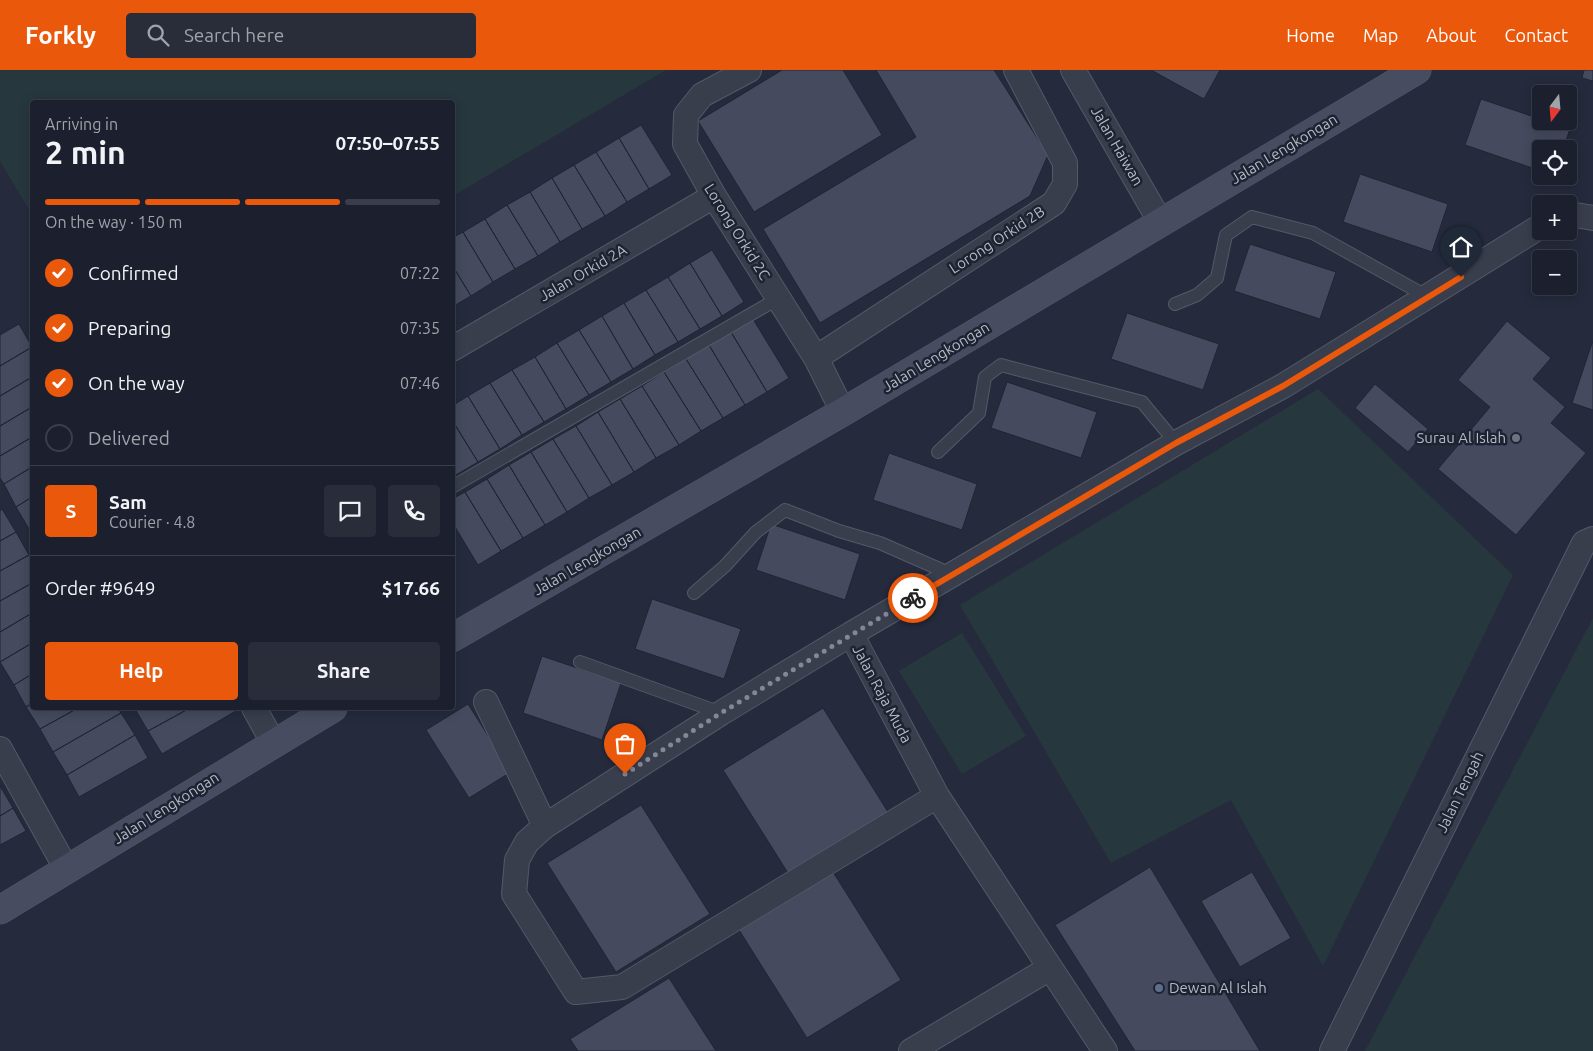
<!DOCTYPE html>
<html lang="en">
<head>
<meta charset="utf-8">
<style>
	body { margin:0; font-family:Ubuntu,sans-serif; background:#292d3a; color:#f1f3f6; height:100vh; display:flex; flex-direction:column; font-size:19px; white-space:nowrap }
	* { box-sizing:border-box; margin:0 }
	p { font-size:16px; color:#a0a3aa }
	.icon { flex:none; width:28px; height:28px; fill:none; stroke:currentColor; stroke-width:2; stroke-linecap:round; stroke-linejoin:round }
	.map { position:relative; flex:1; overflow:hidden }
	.drawer { position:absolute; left:30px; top:30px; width:425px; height:610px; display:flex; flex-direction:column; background:#1c202e; border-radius:5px; box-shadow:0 2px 12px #0003,0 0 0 1px #3a3e4a }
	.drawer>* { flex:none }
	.needle { width:32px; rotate:196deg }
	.controls { position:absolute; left:1532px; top:15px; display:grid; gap:10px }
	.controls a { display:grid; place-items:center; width:45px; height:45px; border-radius:5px; background:#1c202e; box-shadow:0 2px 12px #0003,0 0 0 1px #3a3e4a; font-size:25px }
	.pin { position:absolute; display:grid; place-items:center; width:42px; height:42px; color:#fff; margin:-51px -21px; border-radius:50% 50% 50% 0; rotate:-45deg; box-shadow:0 0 5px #0007 }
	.pin .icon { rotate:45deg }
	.courier { position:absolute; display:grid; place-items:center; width:50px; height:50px; margin:-25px; border:4px solid #ea580c; border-radius:50%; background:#fff; color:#222; box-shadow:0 1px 6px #0007 }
	.overview em { font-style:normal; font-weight:600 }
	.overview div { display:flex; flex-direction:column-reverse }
	.overview { display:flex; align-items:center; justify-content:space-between; height:85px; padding:0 15px }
	h1 { font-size:32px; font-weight:600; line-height:38px }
	.bar { display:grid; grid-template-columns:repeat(4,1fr); gap:8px 5px; align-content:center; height:60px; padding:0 15px }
	.bar i { height:6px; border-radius:4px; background:#3a3e4a }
	.bar .active { background:#ea580c }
	.bar p { grid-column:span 4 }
	.line { display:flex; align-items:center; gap:12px; padding:0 15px; border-top:1px solid #3a3e4a }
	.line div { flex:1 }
	.round { display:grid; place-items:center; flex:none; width:52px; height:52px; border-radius:5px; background:#292d3a }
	ol { padding:0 15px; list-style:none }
	li { display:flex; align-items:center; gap:15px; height:55px }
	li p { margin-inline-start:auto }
	li .icon { padding:5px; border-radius:50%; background:#ea580c; color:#fff; stroke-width:4 }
	li:last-child { color:#a0a3aa }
	li i { width:28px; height:28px; border:2px solid #3a3e4a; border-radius:50% }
	.cta { display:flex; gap:10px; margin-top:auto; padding:10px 15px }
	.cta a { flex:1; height:58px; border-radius:5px; background:#ea580c; color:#fff; font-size:20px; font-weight:600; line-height:58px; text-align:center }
	.cta a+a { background:#292d3a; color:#f1f3f6 }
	header { display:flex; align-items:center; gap:30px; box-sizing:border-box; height:70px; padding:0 25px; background:#ea580c; color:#fff }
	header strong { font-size:24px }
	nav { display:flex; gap:28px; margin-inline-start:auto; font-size:18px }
	.search { width:350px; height:45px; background:#292d3a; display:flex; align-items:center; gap:12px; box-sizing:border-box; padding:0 18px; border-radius:5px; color:#a0a3aa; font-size:19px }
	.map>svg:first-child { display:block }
	.green { fill:#27373e }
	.building { fill:#454a5e; stroke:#202534 }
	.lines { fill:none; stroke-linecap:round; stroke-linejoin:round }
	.lane-casing { stroke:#545968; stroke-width:14 }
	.street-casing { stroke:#545968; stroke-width:26 }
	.secondary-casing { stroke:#545968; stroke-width:29 }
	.lane { stroke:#393e4d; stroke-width:12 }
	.street { stroke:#393e4d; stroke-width:24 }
	.secondary { stroke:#474c60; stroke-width:28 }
	.done { stroke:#838797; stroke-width:5; stroke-dasharray:0 9 }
	.route { stroke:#ea580c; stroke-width:6 }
	.worship-dot { fill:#6b7280; stroke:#1e2332; stroke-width:2 }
	.service-dot { fill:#5c6f8a; stroke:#1e2332; stroke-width:2 }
	.labels { text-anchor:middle; stroke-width:5; stroke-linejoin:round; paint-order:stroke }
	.street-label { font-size:15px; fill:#b5b9c8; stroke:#1e2332 }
	.poi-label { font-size:15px; fill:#b5b9c8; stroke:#1e2332; text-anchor:end }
</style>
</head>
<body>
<header>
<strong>Forkly</strong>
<div class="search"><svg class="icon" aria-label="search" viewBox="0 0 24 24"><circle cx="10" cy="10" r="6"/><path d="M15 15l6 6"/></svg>Search here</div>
<nav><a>Home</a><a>Map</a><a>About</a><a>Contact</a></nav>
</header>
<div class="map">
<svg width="1593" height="981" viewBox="0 0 1593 981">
	<rect width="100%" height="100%" fill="#252b3d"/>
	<path class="green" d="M0,0H666L453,126L452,32H32V145L0,91Z
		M1318,319L1513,505L1323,896L1231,730L1111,793L960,535Z
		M1593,548V981H1365Z
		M962,563L1026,666L962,704L899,601Z"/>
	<path class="building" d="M782,0H843L882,65L754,142L698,51Z
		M876,0H994L1048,85L1030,126L820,253L763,159L916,67Z
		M1151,0H1220L1204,29Z
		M1584,0H1593V11L1582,8Z
		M1481,29L1570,59L1563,79H1541V101L1465,75Z
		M641,55L672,105L649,119L619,68Z
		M619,68L649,119L627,132L596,82Z
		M596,82L627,132L605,146L574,95Z
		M574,95L605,146L582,159L552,108Z
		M1360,104L1448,134L1432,182L1343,152Z
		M552,108L582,159L560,172L530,122Z
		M530,122L560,172L538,186L507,135Z
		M507,135L538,186L515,199L485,149Z
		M485,149L515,199L493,212L463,162Z
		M463,162L493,212L471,226L452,195V168Z
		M1250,174L1336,202L1320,249L1234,221Z
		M712,180L744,232L722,246L690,193Z
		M690,193L722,246L700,259L668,207Z
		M452,195L471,226L452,237Z
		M668,207L700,259L678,272L646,220Z
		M646,220L678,272L655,285L624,233Z
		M624,233L655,285L633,299L602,246Z
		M1127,243L1219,274L1203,320L1111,289Z
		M602,246L633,299L611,312L579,260Z
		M753,249L789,308L767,322L731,262Z
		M1507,251L1551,288L1533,309L1565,337L1551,353L1586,383L1516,465L1438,399L1490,337L1458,310Z
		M19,254L32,277L0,296V265Z
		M579,260L611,312L589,325L557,273Z
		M731,262L767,322L745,335L709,275Z
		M557,273L589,325L566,339L535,287Z
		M1592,273H1593V340L1572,333Z
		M709,275L745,335L723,348L686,289Z
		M32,277V307L0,326V296Z
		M535,287L566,339L544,352L512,300Z
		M686,289L723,348L701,361L664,302Z
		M512,300L544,352L522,365L490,313Z
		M664,302L701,361L679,375L642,316Z
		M32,307V337L0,356V326Z
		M1007,312L1097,342L1081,388L991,358Z
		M490,313L522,365L500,379L468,326Z
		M1375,314L1428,359L1408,382L1355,338Z
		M642,316L679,375L656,388L620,329Z
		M468,326L500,379L478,392L452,350V336Z
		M620,329L656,388L634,402L598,342Z
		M32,337V367L0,386V356Z
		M598,342L634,402L612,415L576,356Z
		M452,350L478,392L456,405L452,400Z
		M576,356L612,415L589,428L553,369Z
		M32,367V397L4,414L0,408V386Z
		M553,369L589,428L567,442L531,382Z
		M531,382L567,442L545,455L509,395Z
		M889,383L977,414L962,460L873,430Z
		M509,395L545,455L523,468L487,409Z
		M32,397V427L16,437L4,414Z
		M487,409L523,468L501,481L465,422Z
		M465,422L501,481L478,495L452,452V429Z
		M32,427V457L29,459L16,437Z
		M2,439L16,462L0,471V441Z
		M771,454L860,484L845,530L756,500Z
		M16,462L29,485L0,501V471Z
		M29,485L32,491V513L0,531V501Z
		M32,513V543L0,562V531Z
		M652,529L741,559L724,609L635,579Z
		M32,543V573L0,592V562Z
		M32,573V604L14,615L0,592Z
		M542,586L621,613L602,670L523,643Z
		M32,604V633L26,637L14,615Z
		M32,633V638H78L40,659L26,637Z
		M468,634L511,702L469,728L426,660Z
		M78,638H118L121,643L53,682L40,659Z
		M137,638H190L148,661L135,639Z
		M190,638H241L162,684L148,661Z
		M823,638L888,742L788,803L723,700Z
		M121,643L135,665L67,705L53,682Z
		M135,665L148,688L79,727L67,705Z
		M0,716L13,738L0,746Z
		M641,735L710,844L616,902L547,793Z
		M13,738L26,761L0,775V746Z
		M1150,797L1260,981H1135L1055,855Z
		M833,802L901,910L807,968L739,860Z
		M1252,802L1291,868L1240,897L1201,831Z
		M669,908L716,981H578L570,969Z"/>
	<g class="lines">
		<g class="lane-casing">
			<path id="lane" d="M1175,234L1197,225L1217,208L1226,165L1252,147L1313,163L1428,227
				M938,382L979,343L985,307L1001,295L1142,332L1176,373
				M452,417L779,228
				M694,523L725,496L756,462L785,440L839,461L880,473L953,505
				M580,592L721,643"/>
		</g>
		<g class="street-casing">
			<path id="street" d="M749,0L702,25L686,45L685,74L714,126L816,288L843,342
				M1073,0L1161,153
				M1569,144L1593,148
				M452,279L714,126
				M816,288L1054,133L1065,114V93L1016,0
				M851,564L721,643L545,756L527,772L517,790L514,824L576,922L622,917L937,726
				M486,632L545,756
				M254,638L273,672
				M0,679L67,800
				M911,981L1050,898
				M1105,981L937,726L851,564L1176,373L1283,316L1541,156
				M1332,981L1584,473L1593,469"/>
		</g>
		<g class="secondary-casing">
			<path id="secondary" d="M452,568L843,342L1417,0
				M0,840L333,638"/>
		</g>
		<use href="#lane" class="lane"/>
		<use href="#street" class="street"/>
		<use href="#secondary" class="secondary"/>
	</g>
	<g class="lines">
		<path class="done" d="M625,704L721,643L913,528"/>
		<path class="route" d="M913,528L1176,373L1283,316L1461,207"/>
	</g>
	<circle class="worship-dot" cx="1516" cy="368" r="5"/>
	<circle class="service-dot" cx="1159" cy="918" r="5"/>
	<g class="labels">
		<g class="street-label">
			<text transform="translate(1117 76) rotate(60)" y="5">Jalan Haiwan</text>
			<text transform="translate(1284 79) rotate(-31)" y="5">Jalan Lengkongan</text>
			<text transform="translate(737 162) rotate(58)" y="5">Lorong Orkid 2C</text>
			<text transform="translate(997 170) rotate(-33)" y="5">Lorong Orkid 2B</text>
			<text transform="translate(583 203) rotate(-30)" y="5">Jalan Orkid 2A</text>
			<text transform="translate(936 287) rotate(-31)" y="5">Jalan Lengkongan</text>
			<text transform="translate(587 491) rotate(-30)" y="5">Jalan Lengkongan</text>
			<text transform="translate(882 624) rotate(62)" y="5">Jalan Raja Muda</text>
			<text transform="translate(1460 722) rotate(-64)" y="5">Jalan Tengah</text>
			<text transform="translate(166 738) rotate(-32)" y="5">Jalan Lengkongan</text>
		</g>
		<g class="poi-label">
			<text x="1506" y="373">Surau Al Islah</text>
			<text x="1169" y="923" text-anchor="start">Dewan Al Islah</text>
		</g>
	</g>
</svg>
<div class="controls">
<a><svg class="needle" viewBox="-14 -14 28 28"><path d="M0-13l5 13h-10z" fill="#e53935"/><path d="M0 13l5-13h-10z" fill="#a0a3aa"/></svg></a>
<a><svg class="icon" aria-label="locate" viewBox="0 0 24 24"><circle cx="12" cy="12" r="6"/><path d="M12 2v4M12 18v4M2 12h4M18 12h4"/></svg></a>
<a>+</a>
<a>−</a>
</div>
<div class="pin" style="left:625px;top:704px;background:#ea580c"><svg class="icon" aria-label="bag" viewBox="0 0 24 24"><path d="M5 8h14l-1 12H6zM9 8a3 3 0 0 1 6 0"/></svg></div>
<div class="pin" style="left:1461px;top:207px;background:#1f2937"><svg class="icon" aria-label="home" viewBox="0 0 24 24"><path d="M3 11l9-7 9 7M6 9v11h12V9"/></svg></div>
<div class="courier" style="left:913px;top:528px"><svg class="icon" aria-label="bike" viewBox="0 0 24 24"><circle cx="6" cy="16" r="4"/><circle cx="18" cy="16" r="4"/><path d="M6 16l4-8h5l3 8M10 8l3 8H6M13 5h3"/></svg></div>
<section class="drawer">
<div class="overview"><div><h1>2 min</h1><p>Arriving in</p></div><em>07:50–07:55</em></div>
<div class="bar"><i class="active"></i><i class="active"></i><i class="active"></i><i></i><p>On the way · 150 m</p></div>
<ol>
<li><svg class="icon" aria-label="check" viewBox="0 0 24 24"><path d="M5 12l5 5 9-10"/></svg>Confirmed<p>07:22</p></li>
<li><svg class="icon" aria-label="check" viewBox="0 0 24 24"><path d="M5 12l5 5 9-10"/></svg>Preparing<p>07:35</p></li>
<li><svg class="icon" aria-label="check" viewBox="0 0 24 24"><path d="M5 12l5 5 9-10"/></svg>On the way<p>07:46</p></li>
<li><i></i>Delivered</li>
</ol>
<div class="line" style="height:90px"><b class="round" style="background:#ea580c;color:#fff">S</b><div><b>Sam</b><p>Courier · 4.8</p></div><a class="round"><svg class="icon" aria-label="chat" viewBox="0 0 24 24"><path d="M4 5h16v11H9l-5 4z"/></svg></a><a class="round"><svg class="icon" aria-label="phone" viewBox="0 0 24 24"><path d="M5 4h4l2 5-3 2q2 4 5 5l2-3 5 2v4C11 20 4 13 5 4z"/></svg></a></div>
<div class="line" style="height:65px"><div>Order #9649</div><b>$17.66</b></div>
<div class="cta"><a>Help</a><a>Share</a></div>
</section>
</div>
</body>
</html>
